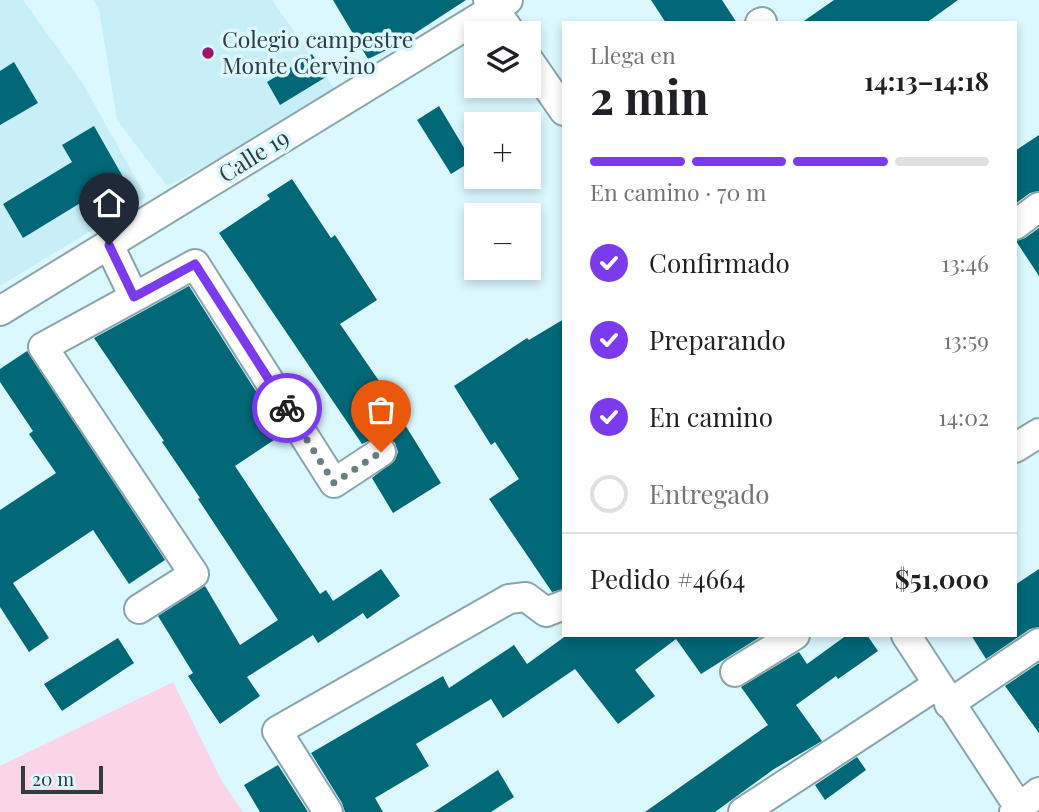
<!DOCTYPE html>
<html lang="es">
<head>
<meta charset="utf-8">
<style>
	body { margin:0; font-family:"Playfair Display",serif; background:#f2f2f2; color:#202124; height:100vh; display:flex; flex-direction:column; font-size:26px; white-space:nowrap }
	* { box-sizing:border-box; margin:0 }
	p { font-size:23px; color:#757577 }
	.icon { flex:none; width:38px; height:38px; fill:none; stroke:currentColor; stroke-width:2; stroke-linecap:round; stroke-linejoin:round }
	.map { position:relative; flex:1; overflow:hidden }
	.details { position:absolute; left:562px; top:21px; width:455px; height:616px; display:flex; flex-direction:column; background:#fff; border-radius:0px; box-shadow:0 4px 10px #0003 }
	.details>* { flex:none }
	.buttons { position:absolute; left:464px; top:21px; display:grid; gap:14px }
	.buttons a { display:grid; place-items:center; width:77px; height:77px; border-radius:0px; background:#fff; box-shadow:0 4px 10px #0003; font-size:35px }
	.scale { position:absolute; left:21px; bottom:18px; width:82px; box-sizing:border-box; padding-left:7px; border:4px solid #303c3e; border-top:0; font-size:19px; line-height:24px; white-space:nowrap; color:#303c3e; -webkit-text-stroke:5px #dcf8ff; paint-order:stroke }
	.pin { position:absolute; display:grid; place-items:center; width:60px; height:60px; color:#fff; margin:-72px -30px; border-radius:50% 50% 50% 0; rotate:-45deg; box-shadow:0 0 7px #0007 }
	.pin .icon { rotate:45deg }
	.courier { position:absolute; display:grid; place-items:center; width:70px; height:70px; margin:-35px; border:5px solid #7c3aed; border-radius:50%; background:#fff; color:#222; box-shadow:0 2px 9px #0007 }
	.overview em { font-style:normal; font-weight:700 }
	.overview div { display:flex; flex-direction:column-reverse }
	.overview { display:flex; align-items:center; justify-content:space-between; height:119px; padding:0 28px }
	h1 { font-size:46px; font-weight:700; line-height:52px }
	.bar { display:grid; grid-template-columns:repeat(4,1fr); gap:10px 7px; align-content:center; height:84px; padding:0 28px }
	.bar i { height:9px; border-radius:5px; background:#e0e0e0 }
	.bar .selected { background:#7c3aed }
	.bar p { grid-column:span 4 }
	.line { display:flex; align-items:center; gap:18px; padding:0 28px; border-top:2px solid #e0e0e0 }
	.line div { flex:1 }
	ol { padding:0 28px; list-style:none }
	li { display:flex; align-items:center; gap:21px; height:77px }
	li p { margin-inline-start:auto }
	li .icon { padding:7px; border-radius:50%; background:#7c3aed; color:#fff; stroke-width:4 }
	li:last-child { color:#757577 }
	li i { width:38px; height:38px; border:4px solid #e0e0e0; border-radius:50% }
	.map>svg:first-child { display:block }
	.built { fill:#c8eef7 }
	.green { fill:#fbd5e7 }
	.building { fill:#016878 }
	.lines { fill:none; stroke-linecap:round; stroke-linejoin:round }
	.minor-casing { stroke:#89a4aa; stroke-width:32 }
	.minor { stroke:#fff; stroke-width:28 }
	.done { stroke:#6c7e82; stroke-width:7; stroke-dasharray:0 12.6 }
	.route { stroke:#7c3aed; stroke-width:9 }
	.poi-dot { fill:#9d196b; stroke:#dcf8ff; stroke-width:2.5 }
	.labels { text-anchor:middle; stroke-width:7; stroke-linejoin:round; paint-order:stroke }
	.poi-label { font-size:23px; fill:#303c3e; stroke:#dcf8ff; text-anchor:start }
	.street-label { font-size:23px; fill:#303c3e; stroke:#dcf8ff }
</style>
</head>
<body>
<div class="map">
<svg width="1039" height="812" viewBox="0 0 1039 812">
	<rect width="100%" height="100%" fill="#dcf8ff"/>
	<path class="built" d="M0,0H23L82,82L146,197L0,286Z
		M93,0H272L339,95L167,186L117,120L99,10Z"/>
	<path class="green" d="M173,682L223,783L243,812H0V766Z"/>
	<path class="building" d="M333,0H466L397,45L368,59Z
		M651,0H722L737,23H666Z
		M834,0H958L926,23H801Z
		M312,54L326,77L280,105L267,82Z
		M14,62L38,103L0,125V71Z
		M439,106L472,161L451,174L417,120Z
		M94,126L123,177L23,238L3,204L72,162L62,145Z
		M1039,135V191L1030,193L1015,204V151Z
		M292,179L331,238L335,235L377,300L340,324L401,413L399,415L441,483L393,513L372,478L395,460L398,452L395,443L389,438L381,435L362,444L219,233L270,199L267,195Z
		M1039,228V276L1016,241L1025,238Z
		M189,286L283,434L235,466L320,594L326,590L333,601L381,569L400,596L367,619L363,613L318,643L313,635L247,677L260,696L220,724L188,676L193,673L158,616L205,586L240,645L278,620L198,499L200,498L162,442L164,441L94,338Z
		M564,319V589L552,592L489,499L519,479L495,442L491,445L454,386L527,338L529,340Z
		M27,351L165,560L129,584L93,530L13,583L49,638L29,652L0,607V510L56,473L29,434L33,431L0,382V369Z
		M1039,569V627L1030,629L986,659L971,635H1015V585Z
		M567,635H763L701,674L676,639L635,670L655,696L618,724L575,669L503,718L491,699L416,744L429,766L375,798L383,812H345L342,803L311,753L443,676L449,688L514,645L527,664Z
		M847,635H867L878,651L838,679L836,676L796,705L822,741L774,769L715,812H645L768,725L741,687L799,652L807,664Z
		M118,638L134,663L62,711L44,684Z
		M1039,663V733L1005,686Z
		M857,757L866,770L825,800L815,785Z
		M278,765L308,812H260L244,785Z
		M498,770L514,797L491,812H434Z"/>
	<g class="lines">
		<g class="minor-casing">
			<path id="minor" d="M488,0L511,33
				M760,23L762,22
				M528,59L564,111
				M1015,225L1039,207
				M109,245L134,297
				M0,311L508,0
				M1015,448L1039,433
				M139,609L194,574L43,347L195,264L334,483L381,452
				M906,635L1022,812
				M735,672L795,635
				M949,704L1039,643
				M328,812L277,731L509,599L526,597L546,612L564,605
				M743,812L937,685
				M1014,812L1039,792"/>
		</g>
		<use href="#minor" class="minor"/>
	</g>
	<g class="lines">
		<path class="done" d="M287,408L334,483L381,452"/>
		<path class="route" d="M109,245L134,297L195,264L287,408"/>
	</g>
	<circle class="poi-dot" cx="208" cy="53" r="7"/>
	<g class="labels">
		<g class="poi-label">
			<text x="222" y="48">Colegio campestre<tspan x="222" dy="26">Monte Cervino</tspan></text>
		</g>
		<g class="street-label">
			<text transform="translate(254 156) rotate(-32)" y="8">Calle 19</text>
		</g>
	</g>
</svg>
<div class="buttons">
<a><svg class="icon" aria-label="layers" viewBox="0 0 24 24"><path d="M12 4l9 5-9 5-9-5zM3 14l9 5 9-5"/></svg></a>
<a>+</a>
<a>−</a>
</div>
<div class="scale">20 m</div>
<div class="pin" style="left:381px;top:452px;background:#ea580c"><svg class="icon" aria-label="bag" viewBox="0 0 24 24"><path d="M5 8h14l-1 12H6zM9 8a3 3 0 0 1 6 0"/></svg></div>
<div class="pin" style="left:109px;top:245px;background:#1f2937"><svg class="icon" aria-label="home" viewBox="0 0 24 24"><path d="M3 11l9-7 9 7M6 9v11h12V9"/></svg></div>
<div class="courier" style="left:287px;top:408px"><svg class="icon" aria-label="bike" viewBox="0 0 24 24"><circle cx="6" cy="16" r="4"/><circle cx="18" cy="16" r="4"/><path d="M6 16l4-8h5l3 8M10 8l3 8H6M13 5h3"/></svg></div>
<section class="details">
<div class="overview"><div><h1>2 min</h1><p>Llega en</p></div><em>14:13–14:18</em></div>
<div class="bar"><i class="selected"></i><i class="selected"></i><i class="selected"></i><i></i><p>En camino · 70 m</p></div>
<ol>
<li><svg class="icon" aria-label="check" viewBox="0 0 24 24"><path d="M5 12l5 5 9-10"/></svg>Confirmado<p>13:46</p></li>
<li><svg class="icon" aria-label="check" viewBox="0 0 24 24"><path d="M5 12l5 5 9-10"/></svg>Preparando<p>13:59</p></li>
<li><svg class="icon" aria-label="check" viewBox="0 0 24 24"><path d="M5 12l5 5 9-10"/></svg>En camino<p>14:02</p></li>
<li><i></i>Entregado</li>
</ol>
<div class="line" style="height:91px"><div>Pedido #4664</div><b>$51,000</b></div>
</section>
</div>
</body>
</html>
